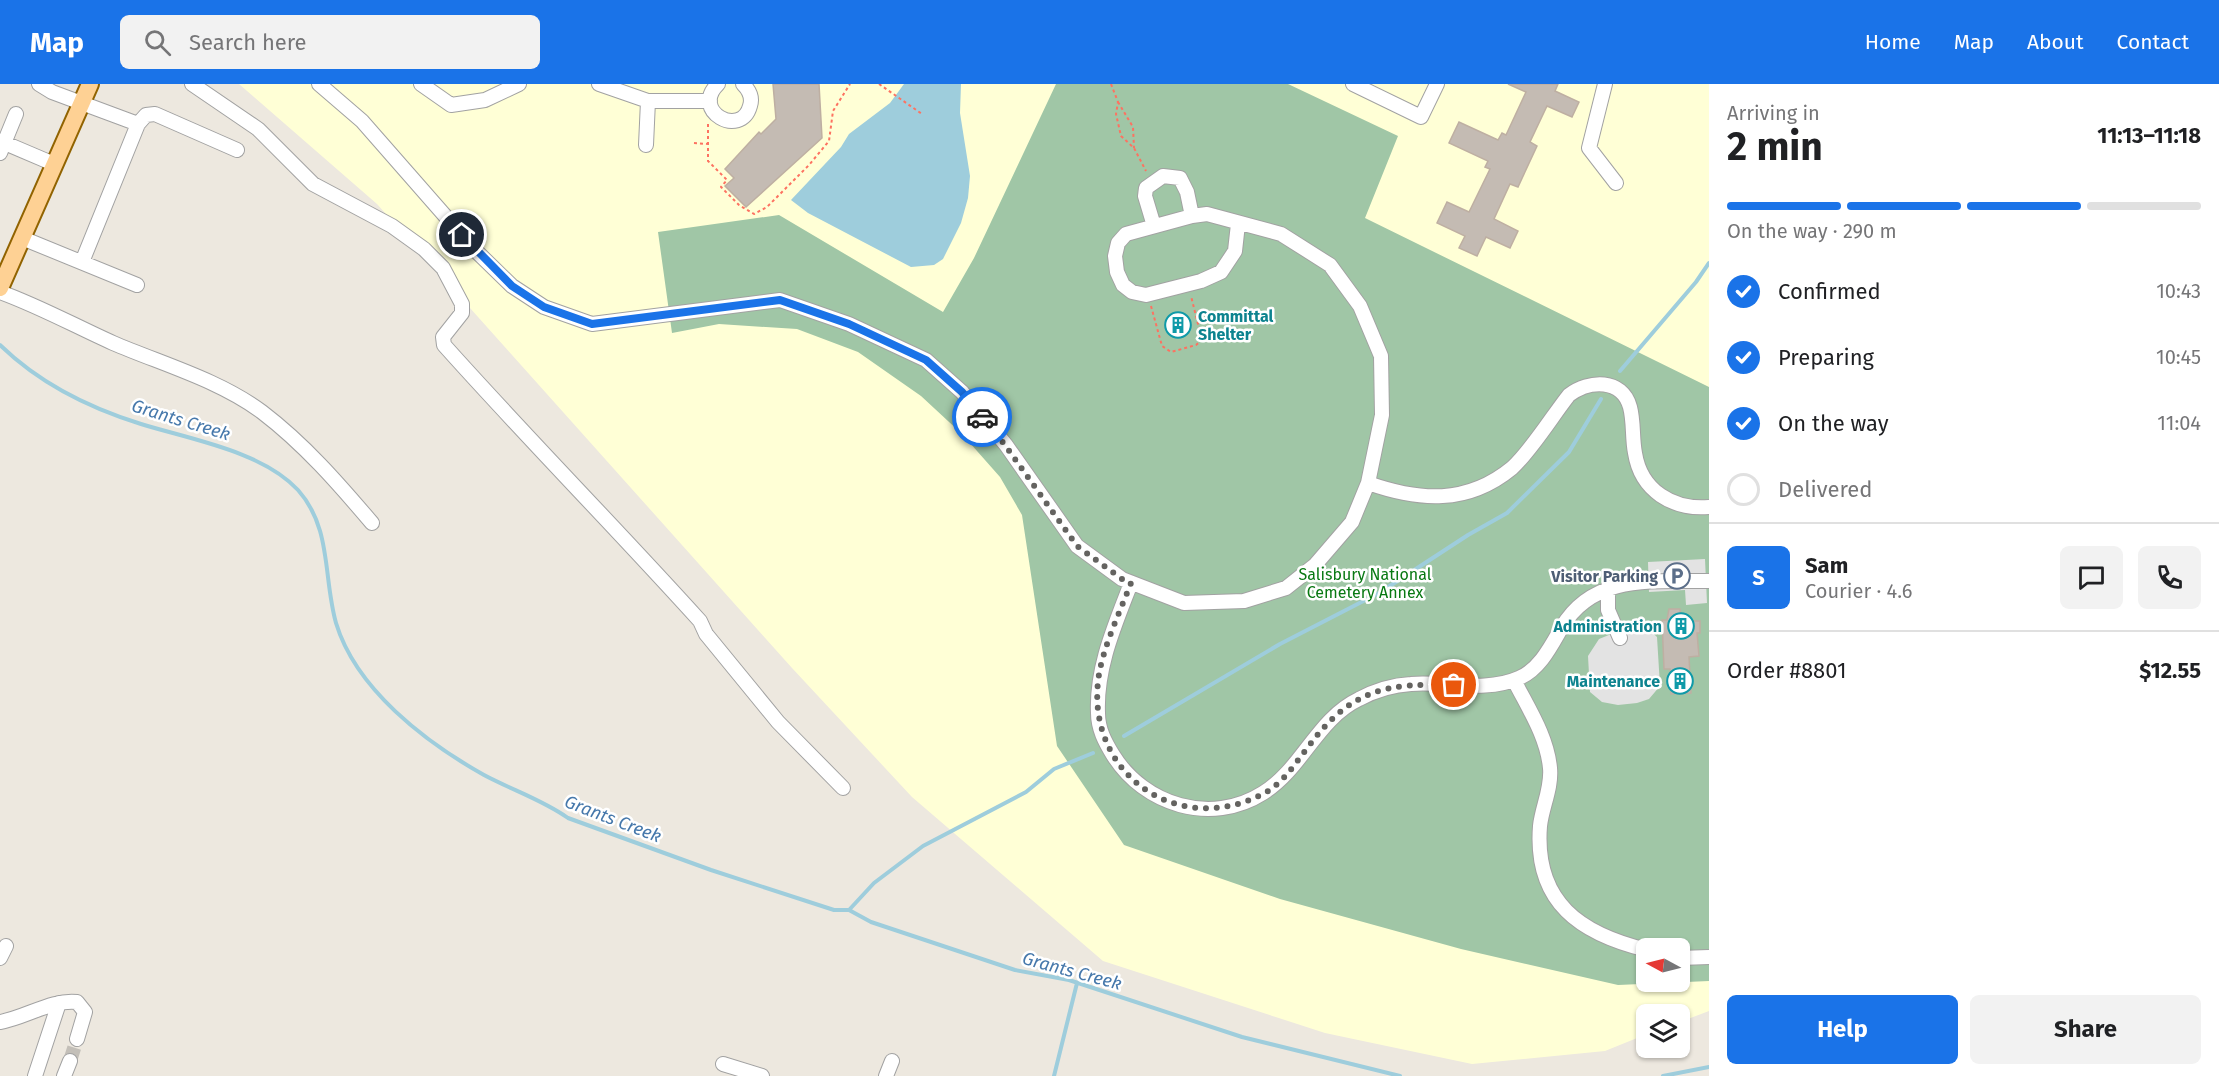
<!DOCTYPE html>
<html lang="en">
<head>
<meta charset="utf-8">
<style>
	body { margin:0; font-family:"Fira Sans",sans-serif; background:#f2f2f2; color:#202124; height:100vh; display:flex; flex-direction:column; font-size:22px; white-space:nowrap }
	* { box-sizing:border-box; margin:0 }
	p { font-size:20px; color:#757577 }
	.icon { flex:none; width:33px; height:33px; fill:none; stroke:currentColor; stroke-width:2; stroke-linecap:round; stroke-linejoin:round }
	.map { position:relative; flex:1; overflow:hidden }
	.details { display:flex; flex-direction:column; background:#fff; width:510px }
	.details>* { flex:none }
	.needle { width:39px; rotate:277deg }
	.tools { position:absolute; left:1636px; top:854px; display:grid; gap:12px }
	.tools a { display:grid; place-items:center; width:54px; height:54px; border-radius:9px; background:#fff; box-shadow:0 2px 4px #0004; font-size:30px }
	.pin { position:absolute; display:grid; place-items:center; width:51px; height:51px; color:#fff; margin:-26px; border:3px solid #fff; border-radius:50%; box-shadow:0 2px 6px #0007 }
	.courier { position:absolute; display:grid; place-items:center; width:60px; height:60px; margin:-30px; border:4px solid #1a73e8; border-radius:50%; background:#fff; color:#222; box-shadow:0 2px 8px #0007 }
	.overview em { font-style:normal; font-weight:700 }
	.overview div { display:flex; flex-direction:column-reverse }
	.overview { display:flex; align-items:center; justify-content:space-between; height:102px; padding:0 18px }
	h1 { font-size:39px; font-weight:700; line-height:45px }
	.bar { display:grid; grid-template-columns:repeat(4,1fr); gap:9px 6px; align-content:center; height:72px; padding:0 18px }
	.bar i { height:8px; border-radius:4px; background:#e0e0e0 }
	.bar .active { background:#1a73e8 }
	.bar p { grid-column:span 4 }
	.line { display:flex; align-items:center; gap:15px; padding:0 18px; border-top:2px solid #e0e0e0 }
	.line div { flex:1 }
	.round { display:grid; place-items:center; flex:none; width:63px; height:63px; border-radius:9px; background:#f2f2f2 }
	ol { padding:0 18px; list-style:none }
	li { display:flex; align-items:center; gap:18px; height:66px }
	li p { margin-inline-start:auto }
	li .icon { padding:6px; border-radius:50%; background:#1a73e8; color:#fff; stroke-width:4 }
	li:last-child { color:#757577 }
	li i { width:33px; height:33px; border:3px solid #e0e0e0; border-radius:50% }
	.button { display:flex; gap:12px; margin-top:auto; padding:12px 18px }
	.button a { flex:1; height:69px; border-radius:9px; background:#1a73e8; color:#fff; font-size:24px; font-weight:700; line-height:69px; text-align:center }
	.button a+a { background:#f2f2f2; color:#202124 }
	header { display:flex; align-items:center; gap:36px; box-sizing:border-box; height:84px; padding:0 30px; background:#1a73e8; color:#fff }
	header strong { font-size:28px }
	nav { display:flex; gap:33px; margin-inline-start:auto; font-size:21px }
	.search { width:420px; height:54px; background:#f2f2f2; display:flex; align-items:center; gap:15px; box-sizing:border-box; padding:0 21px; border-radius:9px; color:#757577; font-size:22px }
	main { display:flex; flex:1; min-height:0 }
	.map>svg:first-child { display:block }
	.education { fill:#ffffd6; fill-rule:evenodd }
	.cemetery { fill:#a0c6a6; fill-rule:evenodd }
	.parking { fill:#e3e3e3 }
	.water { fill:#9ecddc }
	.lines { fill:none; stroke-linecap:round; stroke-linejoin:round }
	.stream { stroke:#9ecddc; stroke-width:4 }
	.building { fill:#c4bbb3; stroke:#beafa2; stroke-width:1.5 }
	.minor-tunnel { stroke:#c3bfb8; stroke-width:14; stroke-dasharray:14 7; stroke-linecap:butt }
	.minor-casing { stroke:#a2a2a2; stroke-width:16 }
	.major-casing { stroke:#916300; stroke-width:20 }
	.path { stroke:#fd7261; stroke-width:2; stroke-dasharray:3 3; stroke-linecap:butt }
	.minor { stroke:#fff; stroke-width:14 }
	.major { stroke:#fed194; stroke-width:16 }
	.done { stroke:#646360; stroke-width:6; stroke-dasharray:0 10.8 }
	.route { stroke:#1a73e8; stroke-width:8 }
	.labels { text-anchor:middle; stroke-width:5; stroke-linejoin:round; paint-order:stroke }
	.culture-label { font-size:16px; font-weight:bold; fill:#0d838f; stroke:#fff; text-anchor:end }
	.park-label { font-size:16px; fill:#097913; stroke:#fff }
	.service-label { font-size:16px; font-weight:bold; fill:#4e5e75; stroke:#fff; text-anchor:end }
	.water-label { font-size:18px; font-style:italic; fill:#4678ab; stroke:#fff }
</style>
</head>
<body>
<header>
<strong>Map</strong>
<div class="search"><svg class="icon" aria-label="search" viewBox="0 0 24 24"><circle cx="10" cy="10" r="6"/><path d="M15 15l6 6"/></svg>Search here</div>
<nav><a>Home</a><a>Map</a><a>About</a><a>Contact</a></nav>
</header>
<main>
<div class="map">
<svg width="1709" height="992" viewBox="0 0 1709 992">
	<rect width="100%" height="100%" fill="#ede8df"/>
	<path class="education" d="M239,0H1709V927L1680,938V930H1647V950L1605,967L1472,980L1325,949L1103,877L912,713L792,584L377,120ZM1647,864H1680V897H1647Z"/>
	<path class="cemetery" d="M1056,0H1288L1398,52L1365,134L1709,303V897L1618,901L1461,865L1280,815L1124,761L1057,662L1022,431L1000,393L962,350L921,312L858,268L797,245L719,240L672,249L658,148L779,131L943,228L974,174ZM1647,864H1680V897H1647Z"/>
	<path class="parking" d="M1705,475L1707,519L1686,521L1685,506L1649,508L1648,478Z
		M1641,538L1657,553L1660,602L1649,615L1637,619L1618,621L1602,618L1590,608L1588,572L1599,555Z"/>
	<path class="water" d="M904,0H961L960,29L970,92L968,114L961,139L943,175L934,181L911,183L808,129L791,116L841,63L849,50L890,19Z"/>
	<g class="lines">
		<path class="stream" d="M0,261C39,299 89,324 141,340C189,355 262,367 298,406C332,444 323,493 336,539C356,605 425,658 484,691C512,706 543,716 568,734L711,786L834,826H849L871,838L1015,886L1069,896L1242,953L1400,992
			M1620,287L1696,198L1709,179
			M1124,652L1280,560L1379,509L1468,451L1507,429L1569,368L1601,315
			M849,826L874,799L923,762L1026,708L1054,685L1093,669
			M1054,992L1077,899
			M1663,992L1709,983"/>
	</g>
	<path class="building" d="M773,0H819L822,54L746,123L725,102L734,94L725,85L759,48L761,50L776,35Z
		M1508,0H1558L1555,7L1579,18L1572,33L1547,22L1530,58L1537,62L1518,103L1510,100L1494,135L1518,147L1510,164L1486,153L1477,172L1459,164L1465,152L1437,139L1447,118L1469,128L1490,85L1485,83L1488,77L1449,59L1459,38L1498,56L1502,49L1506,51L1526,8Z
		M1186,231L1190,245L1170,251L1166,236Z
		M1669,525H1680L1681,537H1700V549H1697L1699,572L1689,573L1691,609L1671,610L1670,585H1664L1662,536H1667Z"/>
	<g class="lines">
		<path class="minor-tunnel" d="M70,977L77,955"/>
		<g class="minor-casing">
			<path id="minor" d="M39,0L52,8L138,40
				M192,0L258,45L313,100L392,142L424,165L443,184L462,220V229L443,253L444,261C528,355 616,444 700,537L706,550L778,638L843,704
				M319,0L362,37L475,166L512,202L544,223L592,240L780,216L849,240L926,276L962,308L1006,361L1077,462L1122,495L1184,519L1244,517L1286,504L1315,481L1352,438L1368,399L1382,331L1381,272L1360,222L1330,181L1281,150L1207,130L1192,132L1126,150L1118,159L1115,172L1117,188L1123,201L1132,208L1146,211L1201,197L1221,188L1235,167L1238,140
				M421,0L451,21L485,16L519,0
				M599,0L648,17H710
				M718,0C690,27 741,55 750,22C753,13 749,6 743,0
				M1353,0L1421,33L1437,0
				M1605,0L1589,64L1616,99
				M0,57L54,80
				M646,61L648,17
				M0,69L16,30
				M1154,142L1145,112L1146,104L1163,92L1180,94L1187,108L1192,132
				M22,154L137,201
				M82,178L138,40L146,31L155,30L237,66
				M0,208C39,222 75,242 113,259C162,280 219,296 262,328C304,360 338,399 372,439
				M1368,399C1419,417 1467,421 1512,384C1531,367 1553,331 1569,311C1589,296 1622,294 1630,323C1634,338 1632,354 1635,369C1641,407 1673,426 1709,423
				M1131,499C1115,541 1096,583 1098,629C1098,645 1105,658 1113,671C1144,721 1211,742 1263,709C1302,685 1317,635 1359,615C1374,607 1394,601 1411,600C1446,597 1485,609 1519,594C1540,585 1551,562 1562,543C1594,489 1654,498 1709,497
				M1608,503V526L1620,554
				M1514,596C1528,624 1547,652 1550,684C1552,704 1542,723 1540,742C1534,819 1581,850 1647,866
				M0,874L6,862
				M1680,874L1709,873
				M0,938C25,934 52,915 77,918L85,928L77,955
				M723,980L762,992
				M35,992L59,919
				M64,992L70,977
				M886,992L892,977"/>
		</g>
		<g class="major-casing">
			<path id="major" d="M0,204L90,0"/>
		</g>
		<path class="path" d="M879,0L922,30
			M1111,0L1118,18L1116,30L1121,52L1134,64L1146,87
			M1118,18L1133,43L1134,64
			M708,40V77L727,96L721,103L739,121L754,130L767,123L809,81L829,57L833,27L850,0
			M694,59L708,60
			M1151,222L1162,262L1171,268L1196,261L1202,256L1191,212"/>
		<use href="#minor" class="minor"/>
		<use href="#major" class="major"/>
	</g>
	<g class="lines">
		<path class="done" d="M982,333L1005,361L1077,462L1122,495L1131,499C1120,528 1101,567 1098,598C1088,690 1177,753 1261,711C1282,701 1294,681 1308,663C1351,605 1386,599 1454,601"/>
		<path class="route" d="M462,151L512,202L544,223L592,240L780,216L849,240L926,276L962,308L982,333"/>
	</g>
	<defs>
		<g id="building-ring" transform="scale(1.35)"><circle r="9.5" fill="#fff" stroke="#0f9aa8" stroke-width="1.5"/><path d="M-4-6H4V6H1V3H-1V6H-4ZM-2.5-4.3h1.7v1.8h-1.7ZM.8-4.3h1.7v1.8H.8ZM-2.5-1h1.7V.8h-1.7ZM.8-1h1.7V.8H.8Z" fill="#0f9aa8"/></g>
		<g id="parking-ring" transform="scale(1.35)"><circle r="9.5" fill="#fff" stroke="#5c6f8a" stroke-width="1.5"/><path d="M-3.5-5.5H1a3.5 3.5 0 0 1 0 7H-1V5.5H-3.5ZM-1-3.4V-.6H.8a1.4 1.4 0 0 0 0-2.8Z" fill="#5c6f8a"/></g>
	</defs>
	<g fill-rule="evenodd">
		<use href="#building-ring" x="1178" y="241"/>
		<use href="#parking-ring" x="1677" y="492"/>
		<use href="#building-ring" x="1681" y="542"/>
		<use href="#building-ring" x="1680" y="597"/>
	</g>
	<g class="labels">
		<g class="culture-label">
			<text x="1198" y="238" text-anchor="start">Committal<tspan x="1198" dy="18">Shelter</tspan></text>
			<text x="1662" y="548">Administration</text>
			<text x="1660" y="603">Maintenance</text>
		</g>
		<g class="park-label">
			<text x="1365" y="496">Salisbury National<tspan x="1365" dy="18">Cemetery Annex</tspan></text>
		</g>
		<g class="service-label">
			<text x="1658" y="498">Visitor Parking</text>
		</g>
		<g class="water-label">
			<text transform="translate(181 336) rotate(17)" y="6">Grants Creek</text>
			<text transform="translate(613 735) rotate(21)" y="6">Grants Creek</text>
			<text transform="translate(1072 887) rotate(15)" y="6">Grants Creek</text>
		</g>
	</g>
</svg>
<div class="tools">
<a><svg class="needle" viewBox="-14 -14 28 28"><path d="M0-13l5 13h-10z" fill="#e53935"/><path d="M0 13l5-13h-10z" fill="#757577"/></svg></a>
<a><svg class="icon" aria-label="layers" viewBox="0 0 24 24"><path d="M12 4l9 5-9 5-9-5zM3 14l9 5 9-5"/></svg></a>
</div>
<div class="pin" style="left:1454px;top:601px;background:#ea580c"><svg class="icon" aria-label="bag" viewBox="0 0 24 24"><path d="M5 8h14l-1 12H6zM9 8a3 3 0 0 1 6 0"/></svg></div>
<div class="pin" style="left:462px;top:151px;background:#1f2937"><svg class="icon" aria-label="home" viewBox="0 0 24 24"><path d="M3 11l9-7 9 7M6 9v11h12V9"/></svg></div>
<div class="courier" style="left:982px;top:333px"><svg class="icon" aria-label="car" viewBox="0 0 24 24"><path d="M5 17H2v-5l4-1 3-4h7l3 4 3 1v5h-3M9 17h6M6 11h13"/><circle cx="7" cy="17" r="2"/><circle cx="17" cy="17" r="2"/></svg></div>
</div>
<section class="details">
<div class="overview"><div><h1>2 min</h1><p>Arriving in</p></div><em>11:13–11:18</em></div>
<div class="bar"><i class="active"></i><i class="active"></i><i class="active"></i><i></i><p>On the way · 290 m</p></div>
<ol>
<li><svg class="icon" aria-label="check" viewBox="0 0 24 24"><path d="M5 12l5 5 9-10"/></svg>Confirmed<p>10:43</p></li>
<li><svg class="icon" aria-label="check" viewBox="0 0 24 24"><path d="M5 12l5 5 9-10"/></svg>Preparing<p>10:45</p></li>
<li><svg class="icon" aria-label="check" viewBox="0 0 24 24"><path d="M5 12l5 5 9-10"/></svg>On the way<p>11:04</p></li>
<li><i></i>Delivered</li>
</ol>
<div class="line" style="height:108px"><b class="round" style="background:#1a73e8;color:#fff">S</b><div><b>Sam</b><p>Courier · 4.6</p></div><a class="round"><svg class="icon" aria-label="chat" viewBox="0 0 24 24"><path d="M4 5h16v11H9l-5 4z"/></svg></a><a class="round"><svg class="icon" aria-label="phone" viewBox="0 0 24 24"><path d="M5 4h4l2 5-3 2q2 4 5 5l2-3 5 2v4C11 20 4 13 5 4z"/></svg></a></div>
<div class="line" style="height:78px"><div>Order #8801</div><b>$12.55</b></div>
<div class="button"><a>Help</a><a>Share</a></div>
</section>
</main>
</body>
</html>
